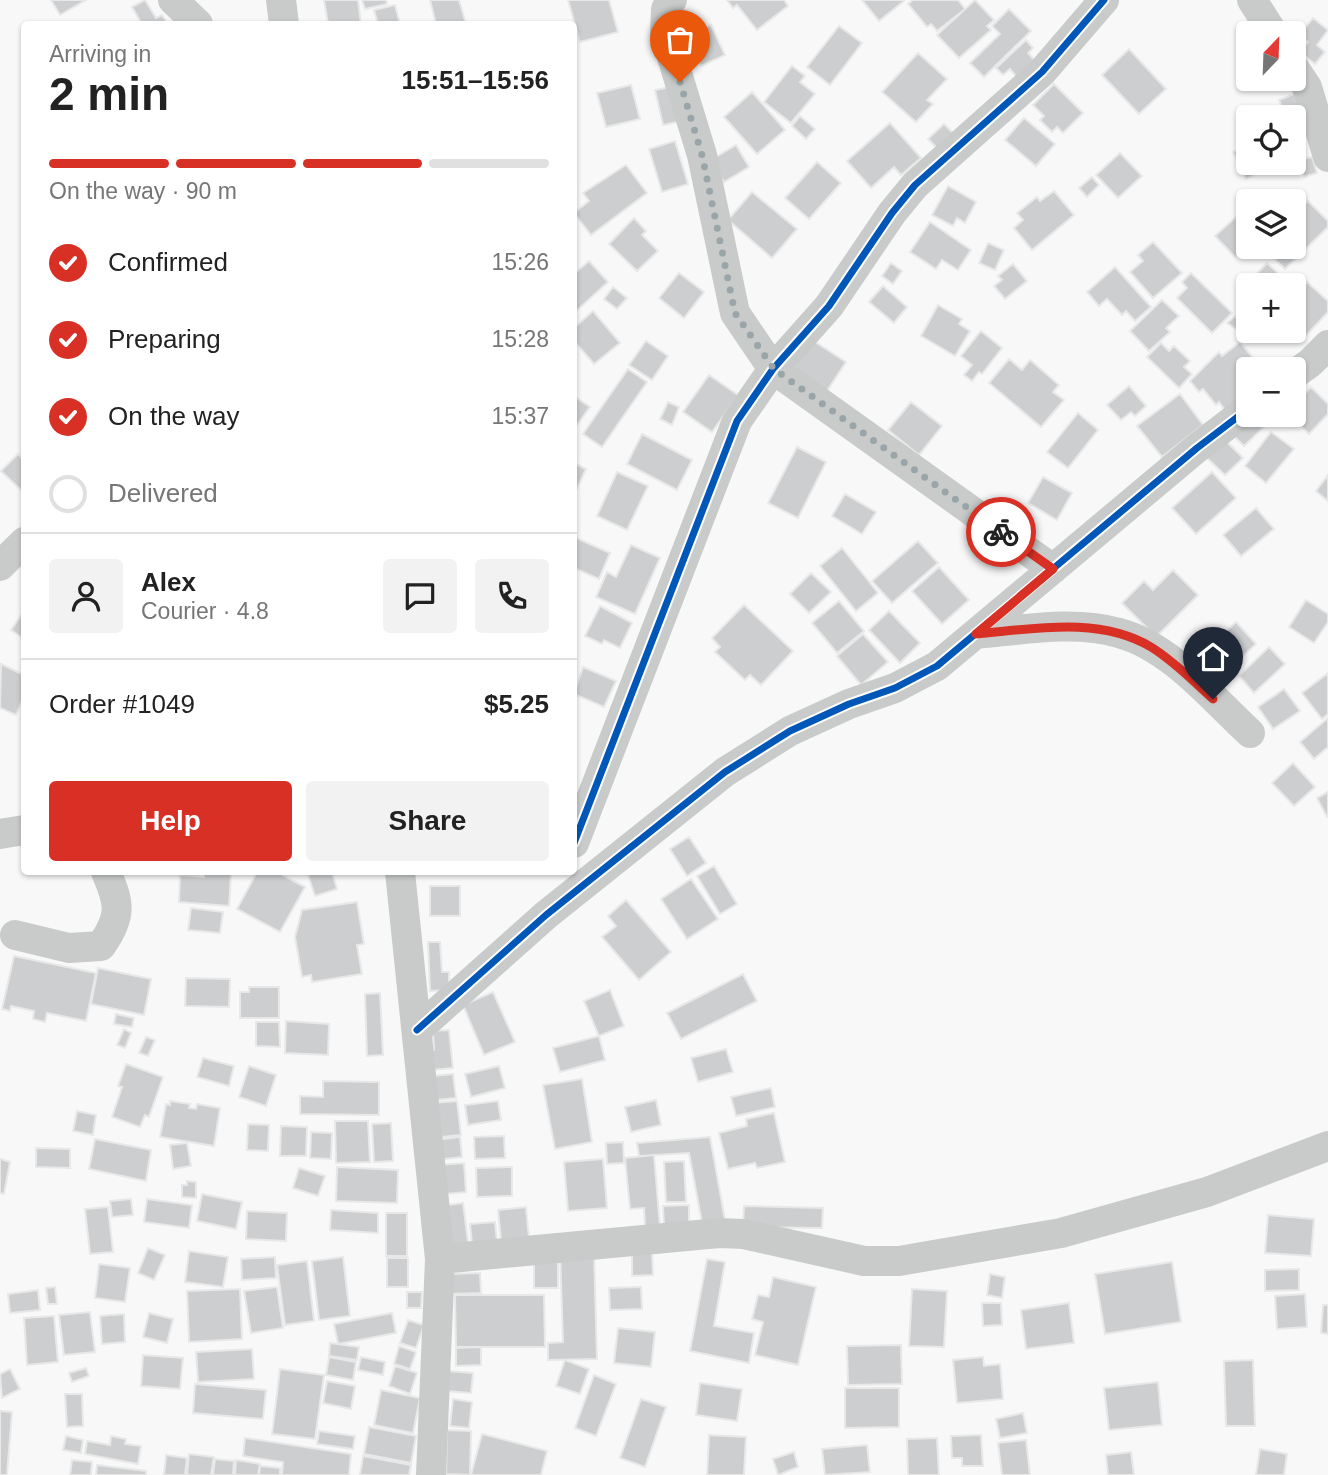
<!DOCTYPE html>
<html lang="en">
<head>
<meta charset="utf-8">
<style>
	body { margin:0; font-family:Helvetica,sans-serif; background:#f2f2f2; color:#222; height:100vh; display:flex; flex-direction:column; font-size:26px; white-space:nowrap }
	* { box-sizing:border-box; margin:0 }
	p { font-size:23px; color:#767676 }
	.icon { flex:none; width:38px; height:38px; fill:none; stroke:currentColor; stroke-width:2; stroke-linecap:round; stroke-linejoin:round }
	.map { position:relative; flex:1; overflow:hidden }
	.drawer { position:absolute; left:21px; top:21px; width:556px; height:854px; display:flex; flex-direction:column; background:#fff; border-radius:7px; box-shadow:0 2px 5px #0004 }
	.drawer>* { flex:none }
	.needle { width:46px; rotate:23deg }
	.tools { position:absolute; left:1236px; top:21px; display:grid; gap:14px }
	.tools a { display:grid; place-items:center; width:70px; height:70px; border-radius:7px; background:#fff; box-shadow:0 2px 5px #0004; font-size:35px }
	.pin { position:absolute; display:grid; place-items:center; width:60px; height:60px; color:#fff; margin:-72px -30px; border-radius:50% 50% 50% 0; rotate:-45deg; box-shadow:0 0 7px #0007 }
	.pin .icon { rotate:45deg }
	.courier { position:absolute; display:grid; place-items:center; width:70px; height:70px; margin:-35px; border:5px solid #d93025; border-radius:50%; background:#fff; color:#222; box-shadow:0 2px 9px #0007 }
	.overview em { font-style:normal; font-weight:700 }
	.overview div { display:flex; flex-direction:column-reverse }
	.overview { display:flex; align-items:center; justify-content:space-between; height:119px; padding:0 28px }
	h1 { font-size:46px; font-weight:700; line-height:52px }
	.bar { display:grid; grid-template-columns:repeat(4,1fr); gap:10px 7px; align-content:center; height:84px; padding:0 28px }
	.bar i { height:9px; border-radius:5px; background:#e0e0e0 }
	.bar .current { background:#d93025 }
	.bar p { grid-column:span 4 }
	.line { display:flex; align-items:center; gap:18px; padding:0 28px; border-top:2px solid #e0e0e0 }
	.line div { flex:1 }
	.round { display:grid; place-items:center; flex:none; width:74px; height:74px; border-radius:7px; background:#f2f2f2 }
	ol { padding:0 28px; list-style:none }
	li { display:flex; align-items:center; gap:21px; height:77px }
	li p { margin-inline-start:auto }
	li .icon { padding:7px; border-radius:50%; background:#d93025; color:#fff; stroke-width:4 }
	li:last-child { color:#767676 }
	li i { width:38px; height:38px; border:4px solid #e0e0e0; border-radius:50% }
	.primary-button { display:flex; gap:14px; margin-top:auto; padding:14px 28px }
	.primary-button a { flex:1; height:80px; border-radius:7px; background:#d93025; color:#fff; font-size:28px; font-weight:700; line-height:80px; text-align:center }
	.primary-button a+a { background:#f2f2f2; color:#222 }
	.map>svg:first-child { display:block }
	.building { fill:#cdcecf; stroke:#e8e8e8; stroke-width:2 }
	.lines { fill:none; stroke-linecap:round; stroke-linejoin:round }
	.minor { stroke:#c9cbcb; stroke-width:30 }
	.cycleway-casing { stroke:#fff; stroke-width:11 }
	.cycleway { stroke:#0057b8; stroke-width:7 }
	.done { stroke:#99a5a9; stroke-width:7; stroke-dasharray:0 12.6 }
	.route { stroke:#d93025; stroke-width:9 }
</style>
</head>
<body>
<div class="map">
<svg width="1328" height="1475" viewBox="0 0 1328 1475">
	<rect width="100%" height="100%" fill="#f8f8f8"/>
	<path class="building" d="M51,0H86L60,15Z
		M145,0L156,18L162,15L168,24H142L132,7Z
		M324,0H358L361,24H328Z
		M362,0H386L387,4L365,9Z
		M430,0H459L466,24H436Z
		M568,0H609L618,32L580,42Z
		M727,0H784L788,6L757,30L737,5L733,8Z
		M862,0H904V1L879,21Z
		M913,0H958L965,9L937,31L931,24L927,27L908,4Z
		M975,0L994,20L987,26L991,30L959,58L937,35Z
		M395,5L400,24H378L374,10Z
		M1009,9L1031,31L984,77L970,63L1000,34L992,26Z
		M1313,18L1328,30L1317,45L1325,52L1315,64L1300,52L1308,42L1299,35Z
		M711,25L725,55L701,66L687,36Z
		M839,26L862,43L830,85L807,67Z
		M1026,40L1033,48L1028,53L1037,63L1019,80L1010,69L1003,75L996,68Z
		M1129,49L1166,89L1139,114L1102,75Z
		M918,53L947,79L927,100L933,104L916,122L882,92Z
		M792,66L805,76L800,82L815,94L791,123L764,102Z
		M1054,84L1083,113L1063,133L1057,127L1052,132L1040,120L1044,116L1033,105Z
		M631,85L640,119L606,127L597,93Z
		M675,86L682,121L663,125L655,90Z
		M752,92L785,130L757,154L724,117Z
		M1294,94L1300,109L1285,115L1279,100Z
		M800,116L815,129L806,139L792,126Z
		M1024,118L1055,144L1036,166L1005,140Z
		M890,123L921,158L901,175L894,167L871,188L847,161Z
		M944,124L956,136L940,151L928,139Z
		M675,141L688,184L662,192L649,149Z
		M736,145L749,167L724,182L711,160Z
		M1248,145V163H1278L1246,179L1233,152Z
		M1120,153L1142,176L1118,198L1096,175Z
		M1312,157L1317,173L1304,177L1299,160Z
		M817,162L841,183L809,219L785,198Z
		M626,165L647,193L591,235L574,213L589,201L583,193Z
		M1092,177L1099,185L1087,197L1079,188Z
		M948,186L976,202L965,223L957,218L953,226L932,215Z
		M1054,191L1074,215L1032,250L1014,228L1023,220L1017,213L1037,197L1040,201Z
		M752,192L797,229L772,258L728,220Z
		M1308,201L1328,221V227L1285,269L1262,247H1293V215Z
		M1248,206V245L1235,257L1215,236Z
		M634,218L646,231L642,235L658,251L637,271L609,244Z
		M930,222L971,250L958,270L942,260L936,269L910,252Z
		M1153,242L1182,273L1153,298L1130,272L1143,261L1138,255Z
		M988,243L1004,250L995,270L979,263Z
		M589,261L608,282L574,313V274Z
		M891,263L902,271L893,284L882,276Z
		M1267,263L1291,285H1248V292L1243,288Z
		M1013,264L1027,281L1005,299L994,286L1002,280L998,276Z
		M1115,267L1151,307L1135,321L1126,311L1122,315L1107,299L1099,306L1087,292Z
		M679,273L704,292L684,318L659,298Z
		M1191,273L1232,313L1212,333L1177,298L1187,288L1182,282Z
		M1307,282L1328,301V312L1300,342L1289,331H1293V287L1298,292Z
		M883,286L907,307L894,323L869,302Z
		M613,287L627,298L617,309L604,299Z
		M1162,300L1179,316L1166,328L1170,332L1149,351L1130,331Z
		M938,305L962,319L959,324L970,331L955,356L921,336Z
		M593,311L620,343L594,364L574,341V328Z
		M1235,316L1241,322L1243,320L1248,324V329L1243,334L1227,323Z
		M981,331L1002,348L982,374L979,372L972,381L964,375L972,365L961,356Z
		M812,340L846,362L825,394L791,372Z
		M646,341L668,356L652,380L629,365Z
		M1240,342L1262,369H1248V392L1225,410L1219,402L1216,405L1203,389L1199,392L1190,381L1219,352L1222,356Z
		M1161,343L1169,351L1174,346L1190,361L1184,367L1192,374L1179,388L1147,357Z
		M1009,359L1022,370L1030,360L1059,385L1053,392L1064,400L1041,427L989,383Z
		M628,369L647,382L602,447L583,434Z
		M709,375L738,395L712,432L683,412Z
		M1129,386L1146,406L1135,416L1131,412L1121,420L1107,405Z
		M1311,387L1328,404V414L1309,434L1289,415H1293V399L1299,400Z
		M1180,394L1203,425L1162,457L1137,426Z
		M574,396L590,407L574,429Z
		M668,402L679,407L672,425L660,419Z
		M911,402L942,426L919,455L888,430Z
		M1078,413L1098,430L1068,468L1047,452Z
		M1256,415L1266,425L1244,446L1232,434Z
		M1271,432L1294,449L1266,483L1245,466Z
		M642,434L692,460L677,490L627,464Z
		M1224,439L1243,458L1225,475L1206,457Z
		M797,447L826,462L798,518L768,503Z
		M18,454L24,461V493L1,471Z
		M574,463L586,469L574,495Z
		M617,472L648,486L627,530L597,516Z
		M1212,472L1236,498L1196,534L1172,508Z
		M1328,475V501L1316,491Z
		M1043,477L1072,493L1057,520L1028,503Z
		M845,494L876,512L862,534L832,516Z
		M1256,508L1274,529L1241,556L1223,535Z
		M574,537L610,553L599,579L574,568Z
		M918,541L938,563L892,603L872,581Z
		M631,545L660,558L635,614L596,597L607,572L616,577Z
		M842,548L878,593L856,611L820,566Z
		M939,567L969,600L942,624L912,591Z
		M1173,570L1198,595L1156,637L1122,603L1144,581L1153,590Z
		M811,573L831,592L809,613L790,594Z
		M1306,600L1328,614V622L1314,643L1289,627Z
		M839,601L864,631L837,653L812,623Z
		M744,605L793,651L761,685L750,675L745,680L715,652L720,647L712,638Z
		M600,606L632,623L620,648L604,640L602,644L585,636Z
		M24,611V639L11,630Z
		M889,611L920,643L900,663L869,630Z
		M1236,622L1256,644L1231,667L1211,645Z
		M863,634L888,662L861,685L837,656Z
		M1269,647L1285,664L1254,693L1239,676Z
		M1,664L24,675V696L16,715L0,708Z
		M583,667L616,681L604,707L574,694Z
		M1328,673V714L1322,719L1302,693Z
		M1284,689L1300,711L1273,729L1258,707Z
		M1328,718V747L1314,759L1300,742Z
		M1293,763L1315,787L1294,806L1272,783Z
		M1328,792V817H1327L1317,798Z
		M689,837L706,863L687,876L670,849Z
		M714,866L737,904L720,914L697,876Z
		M204,872L231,874L229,906L179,902L180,875L204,877Z
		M257,872H277L305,887L280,932L237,909Z
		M317,872H332L337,889L315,896L308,875Z
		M691,879L718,919L687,939L661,899Z
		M430,886H460V916H430Z
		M626,900L671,952L639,980L602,937L616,926L608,916Z
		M357,902L364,944L357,945L362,974L312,982L311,975L302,977L295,937L302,910Z
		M191,908L223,912L220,933L188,930Z
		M428,942H440L442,972H449V990L430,991Z
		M14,956L96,973L86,1021L47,1013L45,1022L33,1019L34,1011L11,1006L10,1011L2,1009Z
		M98,968L151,979L144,1015L91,1004Z
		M743,974L757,1001L681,1039L667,1013Z
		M186,978L230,979L229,1007L185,1006Z
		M249,987H279V1018H240V992H249Z
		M610,990L624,1026L599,1036L584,1001Z
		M493,992L515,1042L484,1055L463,1005Z
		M380,993L383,1055L367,1056L365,994Z
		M116,1014L134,1018L132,1027L114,1024Z
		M286,1021L329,1024L328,1055L285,1053Z
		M256,1022H279L280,1047L256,1046Z
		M124,1029L131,1033L125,1048L117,1045Z
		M449,1030L453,1068L431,1070L429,1050H434L433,1031Z
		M599,1036L605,1060L560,1072L553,1048Z
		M146,1037L155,1040L148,1056L139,1053Z
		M726,1049L733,1072L698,1082L691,1058Z
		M203,1058L234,1066L229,1086L197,1077Z
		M126,1064L163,1077L149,1117L145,1115L140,1127L112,1117L122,1087L118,1086Z
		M249,1066L276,1075L266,1106L239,1097Z
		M499,1066L505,1088L471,1097L465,1074Z
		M453,1074L456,1098L436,1100L433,1076Z
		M582,1079L592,1142L555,1149L543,1085Z
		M323,1081L379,1082V1115L300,1114V1096L323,1097Z
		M771,1088L775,1107L736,1116L731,1097Z
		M656,1100L661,1125L631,1132L625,1107Z
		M170,1101L190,1104L189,1108L196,1109L197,1104L220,1108L214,1146L160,1137L166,1104L170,1105Z
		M457,1101L461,1135L442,1137L432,1103Z
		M498,1101L501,1120L468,1125L465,1105Z
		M77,1111L96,1115L93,1135L73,1131Z
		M774,1113L785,1162L757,1168L755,1163L728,1169L719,1133L747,1126L746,1119Z
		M335,1121H368L370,1162L336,1163Z
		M391,1123L393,1161L374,1162L372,1124Z
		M248,1124L269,1125L268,1151L247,1150Z
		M281,1126L307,1127L306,1156H280Z
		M311,1132L332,1133L331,1159L310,1158Z
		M504,1136L505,1158L475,1159L474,1137Z
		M460,1137L462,1157L437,1160L435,1140Z
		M710,1137L725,1220L702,1223L689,1153L639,1156L637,1143Z
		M95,1139L151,1150L146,1181L89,1169Z
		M623,1142L624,1163L607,1164L606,1143Z
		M187,1143L191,1166L173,1169L170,1145Z
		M36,1148L70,1149V1168L36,1167Z
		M654,1155L660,1227H645L644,1208L630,1209L625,1158Z
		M0,1159L10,1162L4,1194L0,1193Z
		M603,1159L607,1208L568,1211L564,1162Z
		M684,1161L686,1202H666L664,1162Z
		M464,1163L466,1192L445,1194L438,1165Z
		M337,1167L398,1170L397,1203L336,1201Z
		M512,1167V1196L477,1197L476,1168Z
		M299,1168L325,1176L318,1196L293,1188Z
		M187,1181L196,1182V1198L182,1197V1185H187Z
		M202,1194L242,1202L236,1229L197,1221Z
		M131,1199L133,1215L112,1217L110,1201Z
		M147,1199L192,1205L189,1228L144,1222Z
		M463,1203L469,1249L453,1250L447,1205Z
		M689,1205V1225L664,1226L663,1206Z
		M744,1206L823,1208L822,1228L743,1227Z
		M108,1207L113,1252L90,1254L85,1209Z
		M526,1207L529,1238L501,1240L498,1210Z
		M331,1210L378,1213V1233L330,1230Z
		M247,1211L287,1213L286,1241L246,1239Z
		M386,1213H407V1256H386Z
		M1268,1215L1314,1219L1311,1256L1265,1253Z
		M495,1222L497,1242L472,1244L470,1224Z
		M148,1248L165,1255L154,1280L138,1273Z
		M594,1250L597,1359L548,1360V1343L563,1342L560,1251Z
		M652,1250L653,1275L632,1276V1251Z
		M189,1251L228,1257L223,1287L185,1282Z
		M275,1257L276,1278L242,1280L241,1259Z
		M343,1257L350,1316L319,1320L312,1261Z
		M387,1258H408V1287H387Z
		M707,1259L725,1262L714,1326L754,1333L749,1363L690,1351Z
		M558,1260V1288H534V1261Z
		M307,1261L314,1321L285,1325L277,1265Z
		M1172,1262L1181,1322L1105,1334L1095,1274Z
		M99,1264L130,1268L125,1302L95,1298Z
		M1299,1269V1290L1265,1291V1270Z
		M480,1273L481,1293L452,1294L451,1274Z
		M990,1274L1005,1277L1002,1298L987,1295Z
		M773,1277L816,1287L798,1365L755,1355L763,1322L752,1319L758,1295L769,1297Z
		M55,1287L57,1304H48L46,1288Z
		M277,1287L283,1328L251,1333L244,1291Z
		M641,1287L642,1309L610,1310L609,1288Z
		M240,1289L242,1339L189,1342L187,1291Z
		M912,1289L947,1291L944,1347L909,1346Z
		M38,1290L40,1310L10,1313L8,1294Z
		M407,1292H422L421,1308H407Z
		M1305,1294L1307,1327L1277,1329L1275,1296Z
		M455,1295H544L545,1347H456Z
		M982,1303H1001L1002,1325L983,1326Z
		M1069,1303L1074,1343L1026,1349L1021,1310Z
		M1323,1305H1328V1334L1321,1333Z
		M90,1312L95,1352L64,1355L59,1315Z
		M149,1313L173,1319L167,1343L143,1337Z
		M392,1313L396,1333L338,1344L334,1324Z
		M124,1314L125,1342L102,1344L100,1316Z
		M54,1316L58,1362L27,1365L24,1318Z
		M408,1320L424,1325L416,1348L400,1343Z
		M618,1328L655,1332L651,1367L614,1363Z
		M330,1343L359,1347L357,1360L329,1356Z
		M901,1345L902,1384L848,1385L847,1346Z
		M399,1346L416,1352L410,1369L394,1364Z
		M481,1347V1365L456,1366V1348Z
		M252,1349L254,1379L198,1382L196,1352Z
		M143,1355L183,1358L180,1389L141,1386Z
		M329,1357L356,1362L353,1380L326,1375Z
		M361,1357L385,1362L383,1375L358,1370Z
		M983,1357L984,1366L1000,1364L1003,1399L957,1403L953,1360Z
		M565,1360L589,1369L580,1394L556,1386Z
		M1253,1360L1255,1426H1226L1224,1361Z
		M395,1366L417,1373L410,1394L389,1386Z
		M86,1368L89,1376L72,1382L69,1373Z
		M10,1369L20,1389L2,1398L0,1374Z
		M280,1369L324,1375L315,1439L272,1434Z
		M448,1371L473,1373L471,1393L446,1391Z
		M594,1375L616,1384L596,1436L575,1428Z
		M327,1381L355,1386L351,1409L323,1403Z
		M1158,1382L1162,1425L1109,1430L1104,1388Z
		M700,1383L742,1389L737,1421L696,1415Z
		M195,1384L266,1390L263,1419L193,1413Z
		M845,1388H899V1427L845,1428Z
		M381,1390L420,1398L413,1433L374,1425Z
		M65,1394H82L83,1426L67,1427Z
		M453,1399L472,1402L469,1428L450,1426Z
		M641,1399L666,1407L645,1467L620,1458Z
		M0,1411L12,1412L7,1475H0Z
		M1023,1413L1027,1433L1000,1438L996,1419Z
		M369,1427L416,1436L411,1463L364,1454Z
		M447,1430L471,1431L470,1475L446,1474Z
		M319,1431L355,1436L353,1449L317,1444Z
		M482,1434L547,1451L541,1475H471Z
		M709,1435L746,1437L744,1475H707Z
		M981,1435L983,1466H962V1458H952L951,1436Z
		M66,1436L83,1440L81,1453L63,1450Z
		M111,1436L126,1439L125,1444L141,1446L138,1464L85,1454L87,1441L110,1445Z
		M245,1438L351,1454L349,1475H282L283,1462L243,1456Z
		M937,1438L939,1475H908L907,1439Z
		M1026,1440L1030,1475H1002L998,1443Z
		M867,1445L870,1472L825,1475L822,1449Z
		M1260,1449L1287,1454L1284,1475H1256Z
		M794,1452L798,1467L778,1475L773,1459Z
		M1131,1452L1134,1475H1108L1106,1455Z
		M189,1454L214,1457L211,1475H187Z
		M166,1455L187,1458L185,1475H164Z
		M363,1456L411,1465L409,1475H360Z
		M215,1459L234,1461L233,1475H213Z
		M72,1460L92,1462L91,1475H70Z
		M236,1460L260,1464L258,1475H235Z
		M97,1465L146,1471V1475H96Z
		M260,1466L280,1468V1475H259Z"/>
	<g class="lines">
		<path class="minor" d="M173,0L198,24
			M281,0L284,24
			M672,0L666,9L665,34L702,155L735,313L773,369L1053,569
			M1252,0L1273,33
			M1293,66L1307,87L1328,157
			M1293,375L1310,363L1328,345
			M0,566L24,542
			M976,634C1022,630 1074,620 1119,633C1171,647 1212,698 1250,733
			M0,834L24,830
			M574,843L737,421L773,369L829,306L892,213L915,185L1042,72L1104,0
			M400,872L440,1259L431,1475
			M15,935L69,948L101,946C122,916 120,904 106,872
			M417,1030L546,915L725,772L790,731L849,704L895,688L937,666L1197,448L1248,409
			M440,1259L719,1233L744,1234L864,1261H899L1061,1233L1207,1192L1328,1146"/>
		<g class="cycleway-casing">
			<path id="cycleway" d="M574,843L737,421L773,369L829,306L892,213L915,185L1042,72L1104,0
				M417,1030L546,915L725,772L790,731L849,704L895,688L937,666L1197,448L1248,409"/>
		</g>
		<use href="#cycleway" class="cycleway"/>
	</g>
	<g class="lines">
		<path class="done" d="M680,82L702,155L735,313L774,369L1001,532"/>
		<path class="route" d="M1001,532L1053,569L976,634C1033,629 1099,616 1151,647C1174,661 1194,682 1213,699"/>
	</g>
</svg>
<div class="tools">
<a><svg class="needle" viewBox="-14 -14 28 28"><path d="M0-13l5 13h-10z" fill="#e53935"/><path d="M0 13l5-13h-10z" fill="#767676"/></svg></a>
<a><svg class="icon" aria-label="locate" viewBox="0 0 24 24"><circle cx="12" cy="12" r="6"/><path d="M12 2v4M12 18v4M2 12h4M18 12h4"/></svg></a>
<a><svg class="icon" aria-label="layers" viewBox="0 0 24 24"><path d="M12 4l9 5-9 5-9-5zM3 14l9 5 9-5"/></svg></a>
<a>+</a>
<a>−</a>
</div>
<div class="pin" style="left:680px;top:82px;background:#ea580c"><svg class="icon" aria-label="bag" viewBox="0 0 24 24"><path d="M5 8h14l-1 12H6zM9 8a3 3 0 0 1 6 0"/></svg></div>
<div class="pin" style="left:1213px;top:699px;background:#1f2937"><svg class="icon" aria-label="home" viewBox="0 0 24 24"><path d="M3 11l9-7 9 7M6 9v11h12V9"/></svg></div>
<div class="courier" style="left:1001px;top:532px"><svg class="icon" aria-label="bike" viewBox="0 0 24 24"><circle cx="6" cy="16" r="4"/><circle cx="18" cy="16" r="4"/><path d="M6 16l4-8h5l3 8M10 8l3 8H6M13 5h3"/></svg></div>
<section class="drawer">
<div class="overview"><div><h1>2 min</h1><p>Arriving in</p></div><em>15:51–15:56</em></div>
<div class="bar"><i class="current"></i><i class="current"></i><i class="current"></i><i></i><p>On the way · 90 m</p></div>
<ol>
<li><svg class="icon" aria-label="check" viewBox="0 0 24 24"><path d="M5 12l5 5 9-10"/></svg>Confirmed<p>15:26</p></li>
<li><svg class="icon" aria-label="check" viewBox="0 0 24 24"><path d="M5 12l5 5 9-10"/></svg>Preparing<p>15:28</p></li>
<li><svg class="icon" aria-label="check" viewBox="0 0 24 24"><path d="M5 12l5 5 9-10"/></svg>On the way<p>15:37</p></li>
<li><i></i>Delivered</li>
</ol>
<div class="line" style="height:126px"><a class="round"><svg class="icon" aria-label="person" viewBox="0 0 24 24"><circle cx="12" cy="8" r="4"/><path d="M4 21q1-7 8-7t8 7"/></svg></a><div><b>Alex</b><p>Courier · 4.8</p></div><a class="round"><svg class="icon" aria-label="chat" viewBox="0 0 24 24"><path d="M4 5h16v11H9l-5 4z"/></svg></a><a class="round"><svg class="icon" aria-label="phone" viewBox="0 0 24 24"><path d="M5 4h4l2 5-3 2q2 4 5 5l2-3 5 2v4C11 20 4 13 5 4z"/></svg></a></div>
<div class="line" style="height:91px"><div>Order #1049</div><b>$5.25</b></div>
<div class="primary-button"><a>Help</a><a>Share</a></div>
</section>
</div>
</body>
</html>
